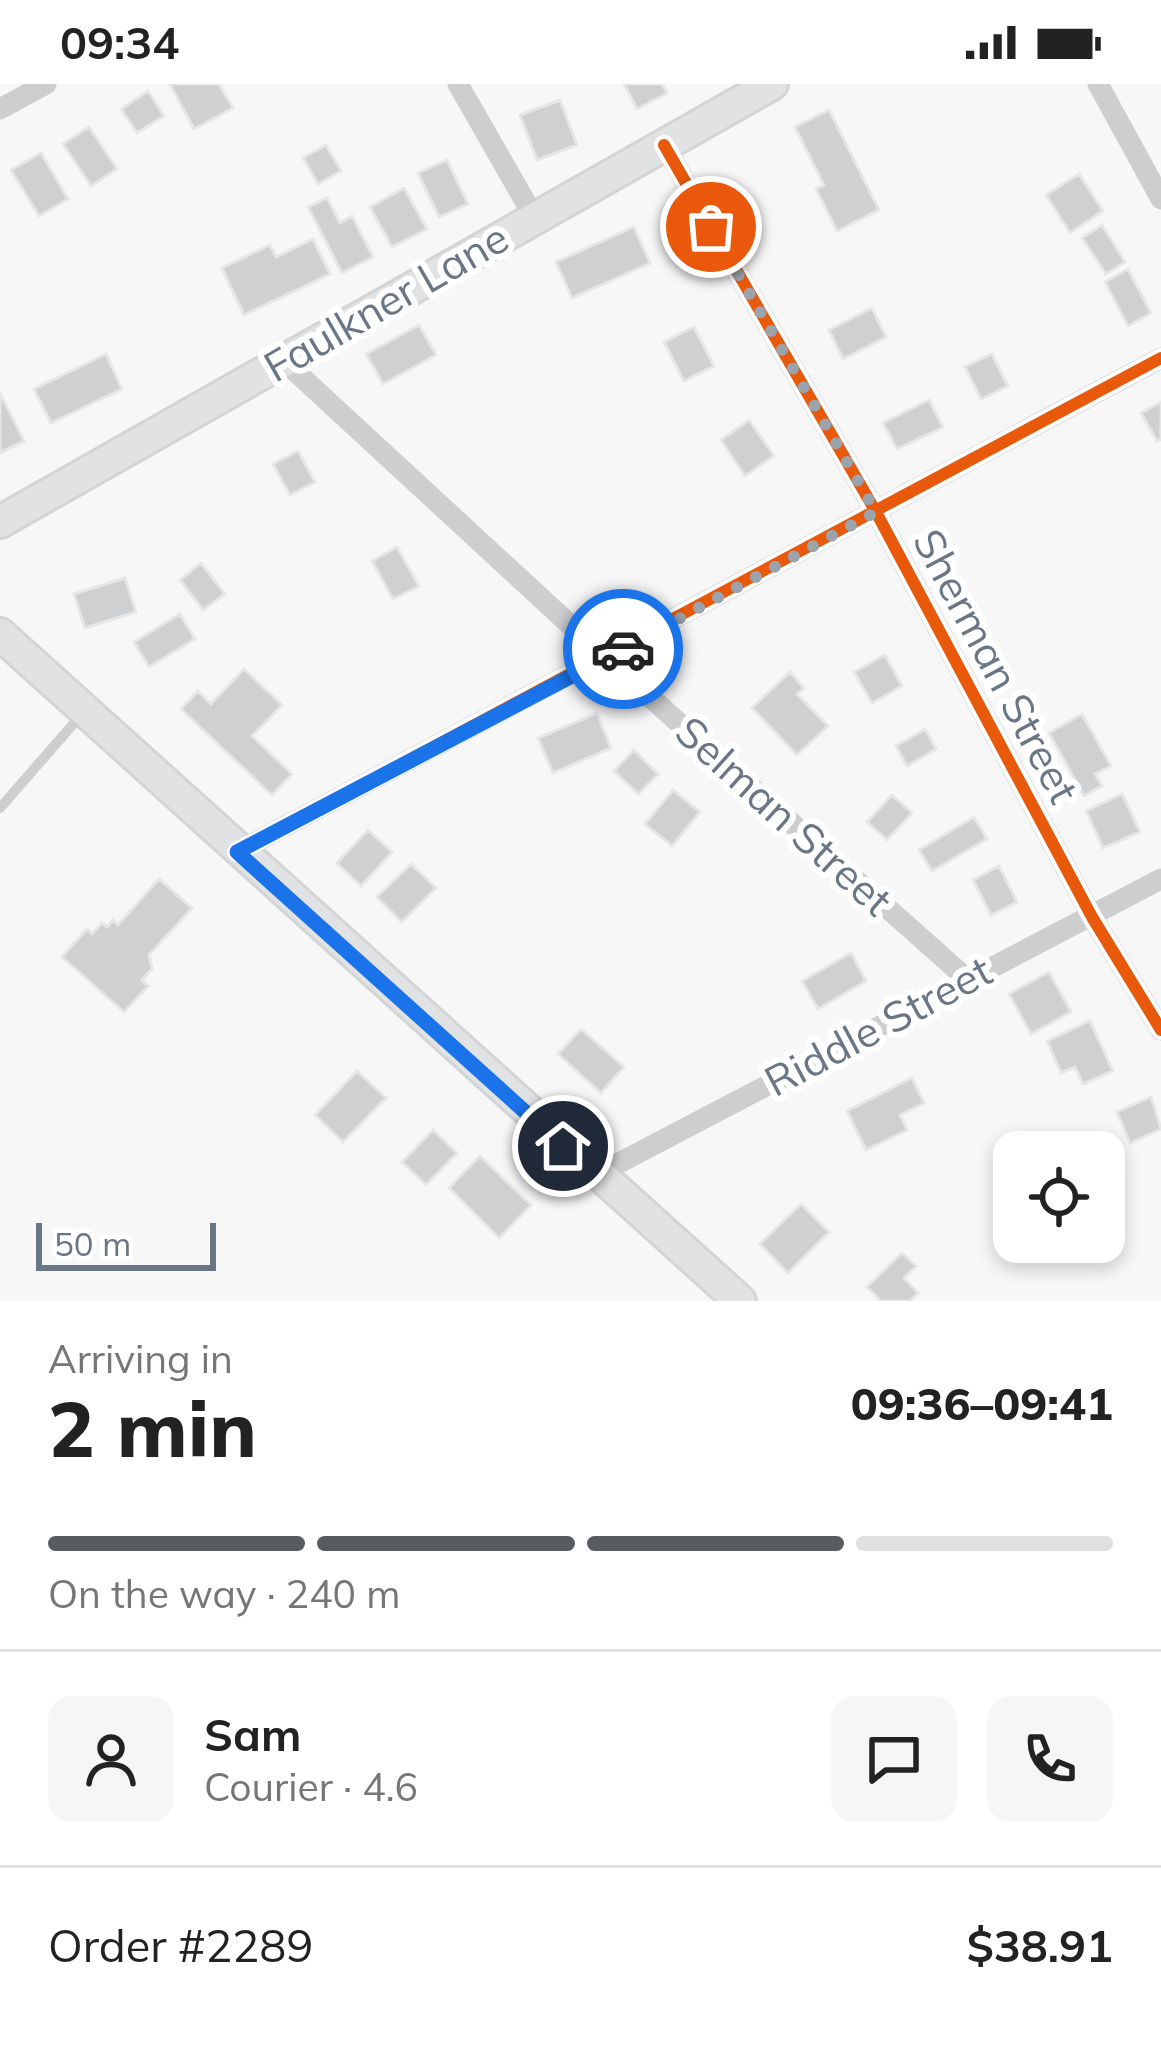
<!DOCTYPE html>
<html lang="en">
<head>
<meta charset="utf-8">
<style>
	body { margin:0; font-family:Mulish,sans-serif; background:#f6f6f6; color:#222; height:100vh; display:flex; flex-direction:column; font-size:45px; white-space:nowrap }
	* { box-sizing:border-box; margin:0 }
	p { font-size:39px; color:#767676 }
	.icon { flex:none; width:66px; height:66px; fill:none; stroke:currentColor; stroke-width:2; stroke-linecap:round; stroke-linejoin:round }
	.map { position:relative; height:1217px; overflow:hidden }
	.drawer { display:flex; flex-direction:column; background:#fff; flex:1 }
	.drawer>* { flex:none }
	.controls { position:absolute; left:993px; top:1047px; display:grid; gap:24px }
	.controls a { display:grid; place-items:center; width:132px; height:132px; border-radius:24px; background:#fff; box-shadow:0 6px 18px #0003; font-size:60px }
	.scale { position:absolute; left:36px; bottom:30px; width:180px; box-sizing:border-box; padding-left:12px; border:6px solid #697685; border-top:0; font-size:33px; line-height:42px; white-space:nowrap; color:#697685; -webkit-text-stroke:9px #fff; paint-order:stroke }
	.pin { position:absolute; display:grid; place-items:center; width:102px; height:102px; color:#fff; margin:-51px; border:6px solid #fff; border-radius:50%; box-shadow:0 3px 12px #0007 }
	.courier { position:absolute; display:grid; place-items:center; width:120px; height:120px; margin:-60px; border:9px solid #1a73e8; border-radius:50%; background:#fff; color:#222; box-shadow:0 3px 15px #0007 }
	.head em { font-style:normal; font-weight:800 }
	.head div { display:flex; flex-direction:column-reverse }
	.head { display:flex; align-items:center; justify-content:space-between; height:204px; padding:0 48px }
	h1 { font-size:78px; font-weight:800; line-height:90px }
	.bar { display:grid; grid-template-columns:repeat(4,1fr); gap:18px 12px; align-content:center; height:144px; padding:0 48px }
	.bar i { height:15px; border-radius:9px; background:#e0e0e0 }
	.bar .current { background:#585c61 }
	.bar p { grid-column:span 4 }
	.line { display:flex; align-items:center; gap:30px; padding:0 48px; border-top:3px solid #e0e0e0 }
	.line div { flex:1 }
	.round { display:grid; place-items:center; flex:none; width:126px; height:126px; border-radius:24px; background:#f6f6f6 }
	.status { display:flex; justify-content:space-between; align-items:center; height:84px; padding:0 60px; background:#fff; direction:ltr }
	.status svg { height:33px; fill:currentColor }
	.map>svg:first-child { display:block }
	.building { fill:#ced0d1; stroke:#e6e6e6; stroke-width:3 }
	.lines { fill:none; stroke-linecap:round; stroke-linejoin:round }
	.secondary-casing { stroke:#d3d4d5; stroke-width:36 }
	.lane { stroke:#cdced0; stroke-width:10 }
	.street { stroke:#cdced0; stroke-width:21 }
	.secondary { stroke:#e1e2e3; stroke-width:30 }
	.cycleway-casing { stroke:#fff; stroke-width:20 }
	.cycleway { stroke:#e8590c; stroke-width:12 }
	.done { stroke:#9ba3ad; stroke-width:12; stroke-dasharray:0 21.6 }
	.route { stroke:#1a73e8; stroke-width:15 }
	.labels { text-anchor:middle; stroke-width:12; stroke-linejoin:round; paint-order:stroke }
	.street-label { font-size:42px; fill:#697685; stroke:#fff }
</style>
</head>
<body>
<div class="status"><b>09:34</b><svg viewBox="0 0 49 12"><path d="M0 12V9h3v3zM5 12V6h3v6zM10 12V3h3v9zM15 12V0h3v12zM26 1h20v11H26zM47 4h2v5h-2z"/></svg></div>
<div class="map">
<svg width="1161" height="1217" viewBox="0 0 1161 1217">
	<rect width="100%" height="100%" fill="#f7f7f7"/>
	<path class="building" d="M170,0H219L233,24L194,45Z
		M624,0H662L667,9L637,25Z
		M148,7L164,32L137,49L121,25Z
		M560,16L577,61L537,76L520,31Z
		M829,26L879,126L837,147L816,105L824,101L795,43Z
		M89,43L117,85L91,102L63,60Z
		M326,61L341,87L318,100L303,74Z
		M41,69L68,115L39,132L11,86Z
		M447,76L468,120L439,133L418,89Z
		M1079,90L1103,127L1070,149L1046,111Z
		M404,104L427,145L392,163L370,123Z
		M327,114L340,139L352,132L373,173L342,189L308,123Z
		M1102,141L1125,178L1106,190L1082,154Z
		M634,143L650,179L572,214L556,178Z
		M313,155L330,190L244,231L222,184L270,161L276,173Z
		M1128,185L1151,229L1128,242L1105,198Z
		M872,224L886,253L843,275L829,246Z
		M419,241L436,271L383,300L366,270Z
		M694,243L714,282L684,297L664,258Z
		M106,270L122,305L51,339L34,305Z
		M992,270L1008,302L981,315L965,283Z
		M0,309L24,357L0,369Z
		M929,316L943,343L897,365L883,339Z
		M1161,318V355L1157,357L1141,329Z
		M749,336L774,372L745,392L721,356Z
		M298,367L315,398L290,411L273,380Z
		M397,463L419,502L393,515L372,477Z
		M201,479L225,510L203,526L180,496Z
		M125,494L136,528L85,544L74,510Z
		M180,530L195,555L149,583L134,558Z
		M885,571L902,602L872,619L854,588Z
		M244,585L282,621L252,652L292,690L272,711L181,625L198,607L211,620Z
		M790,588L804,604L797,610L828,642L797,671L752,624Z
		M597,629L611,664L553,689L538,654Z
		M1082,630L1111,682L1095,690L1102,702L1084,712L1049,649Z
		M925,645L936,665L907,682L896,662Z
		M634,666L658,690L638,710L614,687Z
		M673,706L700,728L672,762L645,740Z
		M1122,710L1140,748L1103,764L1086,727Z
		M892,711L912,729L887,756L867,738Z
		M974,733L987,755L932,787L919,766Z
		M368,746L392,768L361,802L337,779Z
		M411,780L436,804L402,838L377,813Z
		M999,782L1017,818L991,831L973,796Z
		M159,795L192,824L149,871L152,885L142,896L148,902L124,928L62,873L87,845L92,850L102,839L107,843L113,836L118,841Z
		M851,869L866,897L818,925L802,897Z
		M1049,888L1071,928L1031,950L1009,910Z
		M1090,937L1113,987L1083,1000L1075,983L1061,989L1047,957Z
		M581,945L624,983L601,1009L558,970Z
		M357,987L386,1014L343,1058L315,1031Z
		M912,994L924,1019L900,1031L907,1046L866,1066L847,1027Z
		M1151,1013L1161,1045L1130,1059L1117,1028Z
		M433,1046L457,1069L426,1101L402,1078Z
		M480,1072L531,1121L499,1154L449,1104Z
		M801,1120L829,1148L788,1189L760,1160Z
		M902,1169L916,1182L904,1194L918,1209L910,1217H881L867,1203Z"/>
	<g class="lines">
		<g class="secondary-casing">
			<path id="secondary" d="M0,438L772,0
				M0,550L740,1217"/>
		</g>
		<path class="lane" d="M0,724L82,630"/>
		<path class="street" d="M458,0L534,133
			M1098,0L1161,115
			M0,25L46,0
			M664,61L876,428L1092,833L1161,946
			M284,277L606,574L966,894
			M237,768L1161,274
			M596,1091L1161,795"/>
		<use href="#secondary" class="secondary"/>
		<g class="cycleway-casing">
			<path id="cycleway" d="M664,61L876,428L1092,833L1161,946
				M237,768L1161,274"/>
		</g>
		<use href="#cycleway" class="cycleway"/>
	</g>
	<g class="lines">
		<path class="done" d="M623,565L876,428L711,143"/>
		<path class="route" d="M563,1062L237,768L623,565"/>
	</g>
	<g class="labels">
		<g class="street-label">
			<text transform="translate(386 218) rotate(-30)" y="15">Faulkner Lane</text>
			<text transform="translate(996 582) rotate(62)" y="15">Sherman Street</text>
			<text transform="translate(784 732) rotate(42)" y="15">Selman Street</text>
			<text transform="translate(878 942) rotate(-28)" y="15">Riddle Street</text>
		</g>
	</g>
</svg>
<div class="controls">
<a><svg class="icon" aria-label="locate" viewBox="0 0 24 24"><circle cx="12" cy="12" r="6"/><path d="M12 2v4M12 18v4M2 12h4M18 12h4"/></svg></a>
</div>
<div class="scale">50 m</div>
<div class="pin" style="left:711px;top:143px;background:#ea580c"><svg class="icon" aria-label="bag" viewBox="0 0 24 24"><path d="M5 8h14l-1 12H6zM9 8a3 3 0 0 1 6 0"/></svg></div>
<div class="pin" style="left:563px;top:1062px;background:#1f2937"><svg class="icon" aria-label="home" viewBox="0 0 24 24"><path d="M3 11l9-7 9 7M6 9v11h12V9"/></svg></div>
<div class="courier" style="left:623px;top:565px"><svg class="icon" aria-label="car" viewBox="0 0 24 24"><path d="M5 17H2v-5l4-1 3-4h7l3 4 3 1v5h-3M9 17h6M6 11h13"/><circle cx="7" cy="17" r="2"/><circle cx="17" cy="17" r="2"/></svg></div>
</div>
<section class="drawer">
<div class="head"><div><h1>2 min</h1><p>Arriving in</p></div><em>09:36–09:41</em></div>
<div class="bar"><i class="current"></i><i class="current"></i><i class="current"></i><i></i><p>On the way · 240 m</p></div>
<div class="line" style="height:216px"><a class="round"><svg class="icon" aria-label="person" viewBox="0 0 24 24"><circle cx="12" cy="8" r="4"/><path d="M4 21q1-7 8-7t8 7"/></svg></a><div><b>Sam</b><p>Courier · 4.6</p></div><a class="round"><svg class="icon" aria-label="chat" viewBox="0 0 24 24"><path d="M4 5h16v11H9l-5 4z"/></svg></a><a class="round"><svg class="icon" aria-label="phone" viewBox="0 0 24 24"><path d="M5 4h4l2 5-3 2q2 4 5 5l2-3 5 2v4C11 20 4 13 5 4z"/></svg></a></div>
<div class="line" style="height:156px"><div>Order #2289</div><b>$38.91</b></div>
</section>
</body>
</html>
